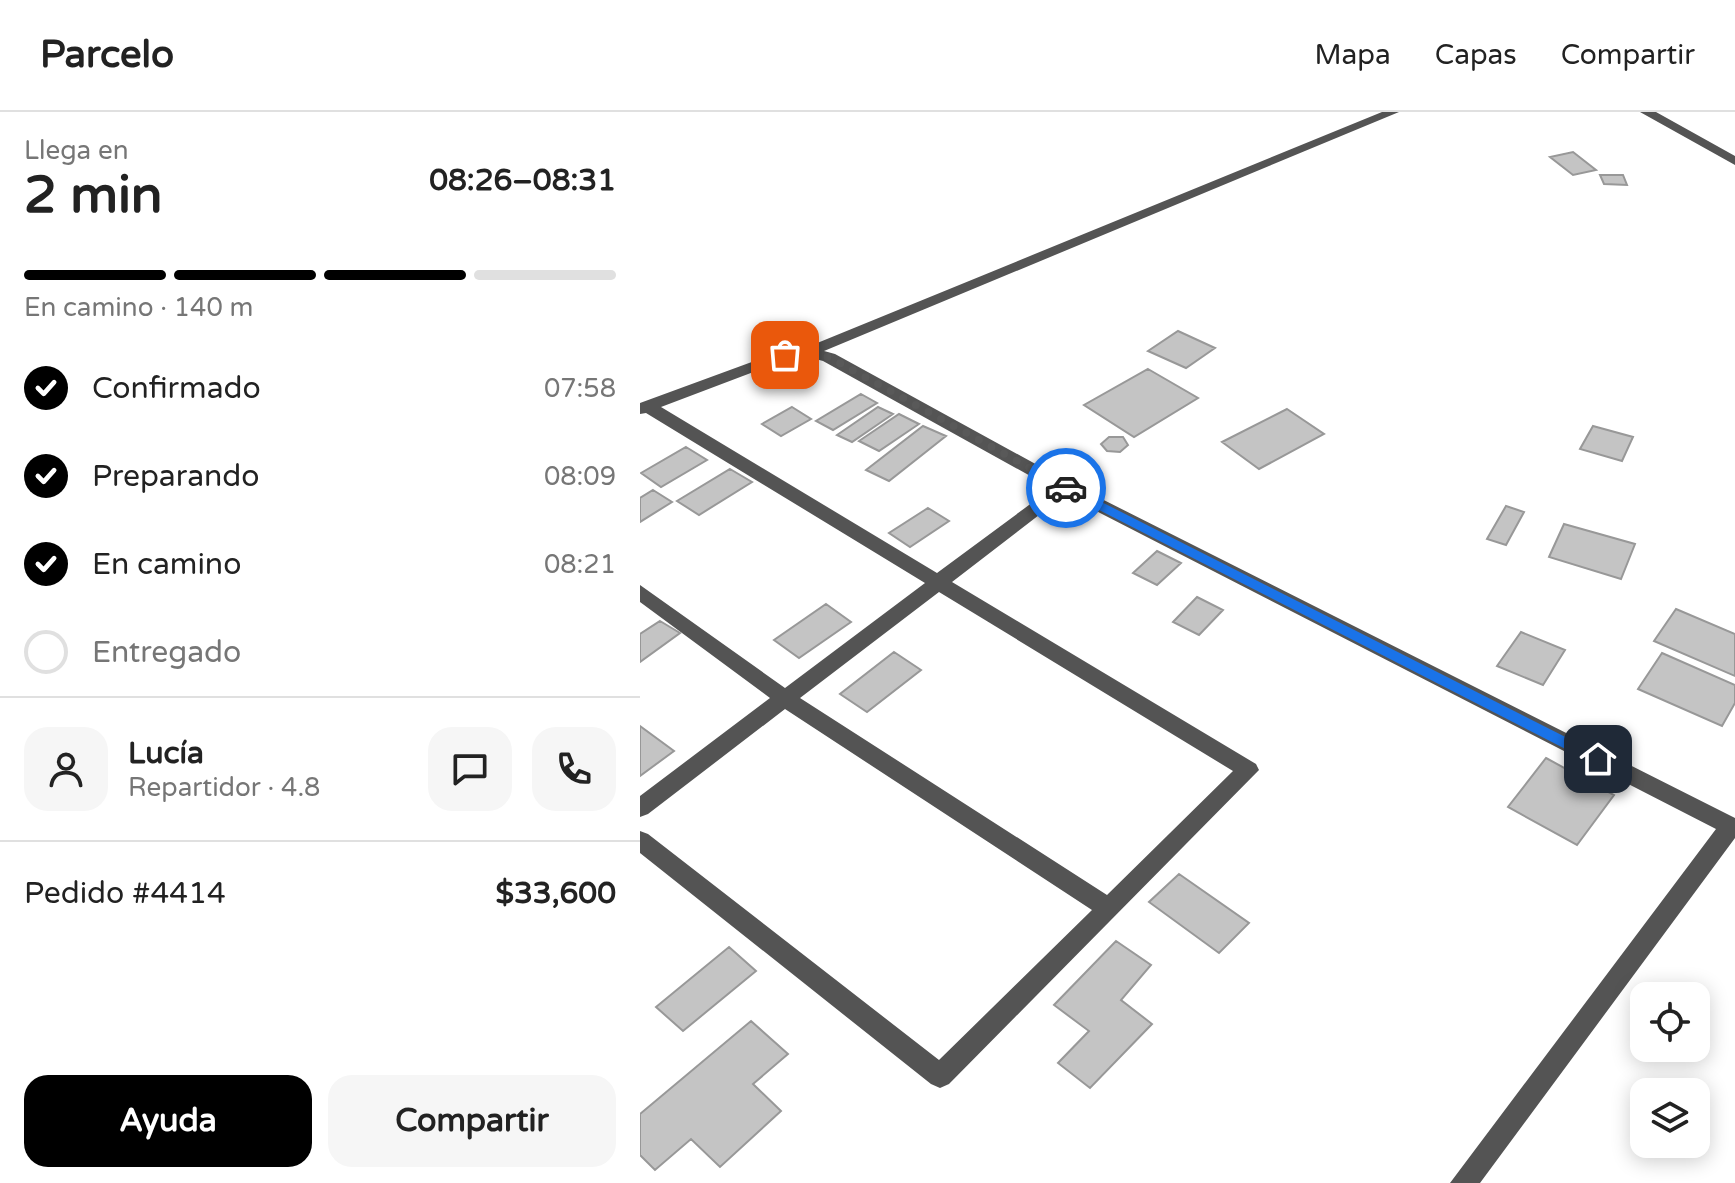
<!DOCTYPE html>
<html lang="es">
<head>
<meta charset="utf-8">
<style>
	body { margin:0; font-family:"Varela Round",sans-serif; background:#f6f6f6; color:#222; height:100vh; display:flex; flex-direction:column; font-size:30px; white-space:nowrap }
	* { box-sizing:border-box; margin:0 }
	p { font-size:26px; color:#767676 }
	.icon { flex:none; width:44px; height:44px; fill:none; stroke:currentColor; stroke-width:2; stroke-linecap:round; stroke-linejoin:round }
	.map { position:relative; flex:1; overflow:hidden }
	.panel { display:flex; flex-direction:column; background:#fff; width:640px }
	.panel>* { flex:none }
	.controls { position:absolute; left:990px; top:870px; display:grid; gap:16px }
	.controls a { display:grid; place-items:center; width:80px; height:80px; border-radius:16px; background:#fff; box-shadow:0 4px 20px #0003; font-size:40px }
	.pin { position:absolute; display:grid; place-items:center; width:68px; height:68px; color:#fff; margin:-34px; border-radius:16px; box-shadow:0 4px 12px #0006 }
	.courier { position:absolute; display:grid; place-items:center; width:80px; height:80px; margin:-40px; border:6px solid #1a73e8; border-radius:50%; background:#fff; color:#222; box-shadow:0 2px 10px #0007 }
	.summary em { font-style:normal; font-weight:700 }
	.summary div { display:flex; flex-direction:column-reverse }
	.summary { display:flex; align-items:center; justify-content:space-between; height:136px; padding:0 24px }
	h1 { font-size:52px; font-weight:700; line-height:60px }
	.bar { display:grid; grid-template-columns:repeat(4,1fr); gap:12px 8px; align-content:center; height:96px; padding:0 24px }
	.bar i { height:10px; border-radius:6px; background:#e0e0e0 }
	.bar .active { background:#000 }
	.bar p { grid-column:span 4 }
	.line { display:flex; align-items:center; gap:20px; padding:0 24px; border-top:2px solid #e0e0e0 }
	.line div { flex:1 }
	.round { display:grid; place-items:center; flex:none; width:84px; height:84px; border-radius:24px; background:#f6f6f6 }
	ol { padding:0 24px; list-style:none }
	li { display:flex; align-items:center; gap:24px; height:88px }
	li p { margin-inline-start:auto }
	li .icon { padding:8px; border-radius:50%; background:#000; color:#fff; stroke-width:4 }
	li:last-child { color:#767676 }
	li i { width:44px; height:44px; border:4px solid #e0e0e0; border-radius:50% }
	.primary-button { display:flex; gap:16px; margin-top:auto; padding:16px 24px }
	.primary-button a { flex:1; height:92px; border-radius:24px; background:#000; color:#fff; font-size:32px; font-weight:700; line-height:92px; text-align:center }
	.primary-button a+a { background:#f6f6f6; color:#222 }
	header { display:flex; align-items:center; gap:48px; box-sizing:border-box; height:112px; padding:0 40px; background:#fff; border-bottom:2px solid #e0e0e0 }
	header strong { font-size:38px }
	nav { display:flex; gap:44px; margin-inline-start:auto; font-size:28px }
	main { display:flex; flex:1; min-height:0 }
	.map>svg:first-child { display:block }
	.building { fill:#c4c4c4; stroke:#989898; stroke-width:2 }
	.lines { fill:none; stroke-linecap:round; stroke-linejoin:round }
	.minor { fill:#545454; fill-rule:evenodd }
	.route { fill:#1a73e8 }
	.done { stroke:#595959; stroke-width:8; stroke-dasharray:0 14.4 }
</style>
</head>
<body>
<header>
<strong>Parcelo</strong>
<nav><a>Mapa</a><a>Capas</a><a>Compartir</a></nav>
</header>
<main>
<section class="panel">
<div class="summary"><div><h1>2 min</h1><p>Llega en</p></div><em>08:26–08:31</em></div>
<div class="bar"><i class="active"></i><i class="active"></i><i class="active"></i><i></i><p>En camino · 140 m</p></div>
<ol>
<li><svg class="icon" aria-label="check" viewBox="0 0 24 24"><path d="M5 12l5 5 9-10"/></svg>Confirmado<p>07:58</p></li>
<li><svg class="icon" aria-label="check" viewBox="0 0 24 24"><path d="M5 12l5 5 9-10"/></svg>Preparando<p>08:09</p></li>
<li><svg class="icon" aria-label="check" viewBox="0 0 24 24"><path d="M5 12l5 5 9-10"/></svg>En camino<p>08:21</p></li>
<li><i></i>Entregado</li>
</ol>
<div class="line" style="height:144px"><a class="round"><svg class="icon" aria-label="person" viewBox="0 0 24 24"><circle cx="12" cy="8" r="4"/><path d="M4 21q1-7 8-7t8 7"/></svg></a><div><b>Lucía</b><p>Repartidor · 4.8</p></div><a class="round"><svg class="icon" aria-label="chat" viewBox="0 0 24 24"><path d="M4 5h16v11H9l-5 4z"/></svg></a><a class="round"><svg class="icon" aria-label="phone" viewBox="0 0 24 24"><path d="M5 4h4l2 5-3 2q2 4 5 5l2-3 5 2v4C11 20 4 13 5 4z"/></svg></a></div>
<div class="line" style="height:104px"><div>Pedido #4414</div><b>$33,600</b></div>
<div class="primary-button"><a>Ayuda</a><a>Compartir</a></div>
</section>
<div class="map">
<svg width="1095" height="1071" viewBox="0 0 1095 1071">
	<rect width="100%" height="100%" fill="#fff"/>
	<path class="building" d="M933,40L956,58L933,63L910,45Z
		M960,63H983L987,73L964,72Z
		M538,219L575,236L546,256L508,239Z
		M508,257L558,286L494,325L444,293Z
		M221,282L237,291L193,318L176,309Z
		M152,295L171,307L141,324L122,312Z
		M238,295L253,302L212,330L197,323Z
		M647,297L684,322L619,357L582,330Z
		M259,302L279,312L239,339L219,329Z
		M283,314L306,324L249,369L226,358Z
		M953,314L993,325L982,349L940,337Z
		M469,325H483L488,333L480,340L467,339L461,332Z
		M46,335L67,348L21,375L1,361Z
		M90,357L112,370L59,403L37,389Z
		M13,378L32,390L0,410V386Z
		M866,394L884,400L866,433L847,427Z
		M288,396L309,409L270,435L249,421Z
		M924,412L995,432L981,467L909,445Z
		M517,439L541,451L517,473L493,461Z
		M557,485L583,498L559,523L533,510Z
		M186,492L211,510L159,546L134,528Z
		M1036,497L1095,522V564L1014,529Z
		M20,509L40,521L0,550V522Z
		M881,520L925,538L903,573L857,554Z
		M254,540L281,558L227,600L200,582Z
		M1022,541L1095,573V591L1082,614L998,577Z
		M0,614L34,639L0,664Z
		M906,646L974,683L937,733L868,695Z
		M539,762L609,811L579,841L509,790Z
		M476,829L511,853L481,888L512,912L450,976L418,951L449,919L414,893Z
		M89,835L116,859L43,919L16,895Z
		M111,909L148,942L113,972L141,999L80,1055L51,1027L15,1058L0,1043V1002Z"/>
	<g class="lines">
		<path class="minor" d="M742,0H759L184,239L195,242L430,371L1095,706V726L840,1071H810L1076,717L425,383L312,470L616,652L619,658L309,972L300,976L291,972L0,741V719L8,722L299,948L452,798L145,597L8,702L0,705V684L130,586L0,490V473L145,576L285,471L6,301L0,302V291L139,240L165,236ZM168,245L183,249L412,376L297,461L21,295L148,247ZM299,480L593,659L467,783L160,586Z
			M1000,0H1016L1095,44V53Z"/>
	</g>
	<path class="route" d="M426,372L963,644L965,647L963,651H953L422,379V373Z"/>
	<g class="lines">
		<path class="done" d="M145,243L168,240L189,245L426,376"/>
	</g>
</svg>
<div class="controls">
<a><svg class="icon" aria-label="locate" viewBox="0 0 24 24"><circle cx="12" cy="12" r="6"/><path d="M12 2v4M12 18v4M2 12h4M18 12h4"/></svg></a>
<a><svg class="icon" aria-label="layers" viewBox="0 0 24 24"><path d="M12 4l9 5-9 5-9-5zM3 14l9 5 9-5"/></svg></a>
</div>
<div class="pin" style="left:145px;top:243px;background:#ea580c"><svg class="icon" aria-label="bag" viewBox="0 0 24 24"><path d="M5 8h14l-1 12H6zM9 8a3 3 0 0 1 6 0"/></svg></div>
<div class="pin" style="left:958px;top:647px;background:#1f2937"><svg class="icon" aria-label="home" viewBox="0 0 24 24"><path d="M3 11l9-7 9 7M6 9v11h12V9"/></svg></div>
<div class="courier" style="left:426px;top:376px"><svg class="icon" aria-label="car" viewBox="0 0 24 24"><path d="M5 17H2v-5l4-1 3-4h7l3 4 3 1v5h-3M9 17h6M6 11h13"/><circle cx="7" cy="17" r="2"/><circle cx="17" cy="17" r="2"/></svg></div>
</div>
</main>
</body>
</html>
